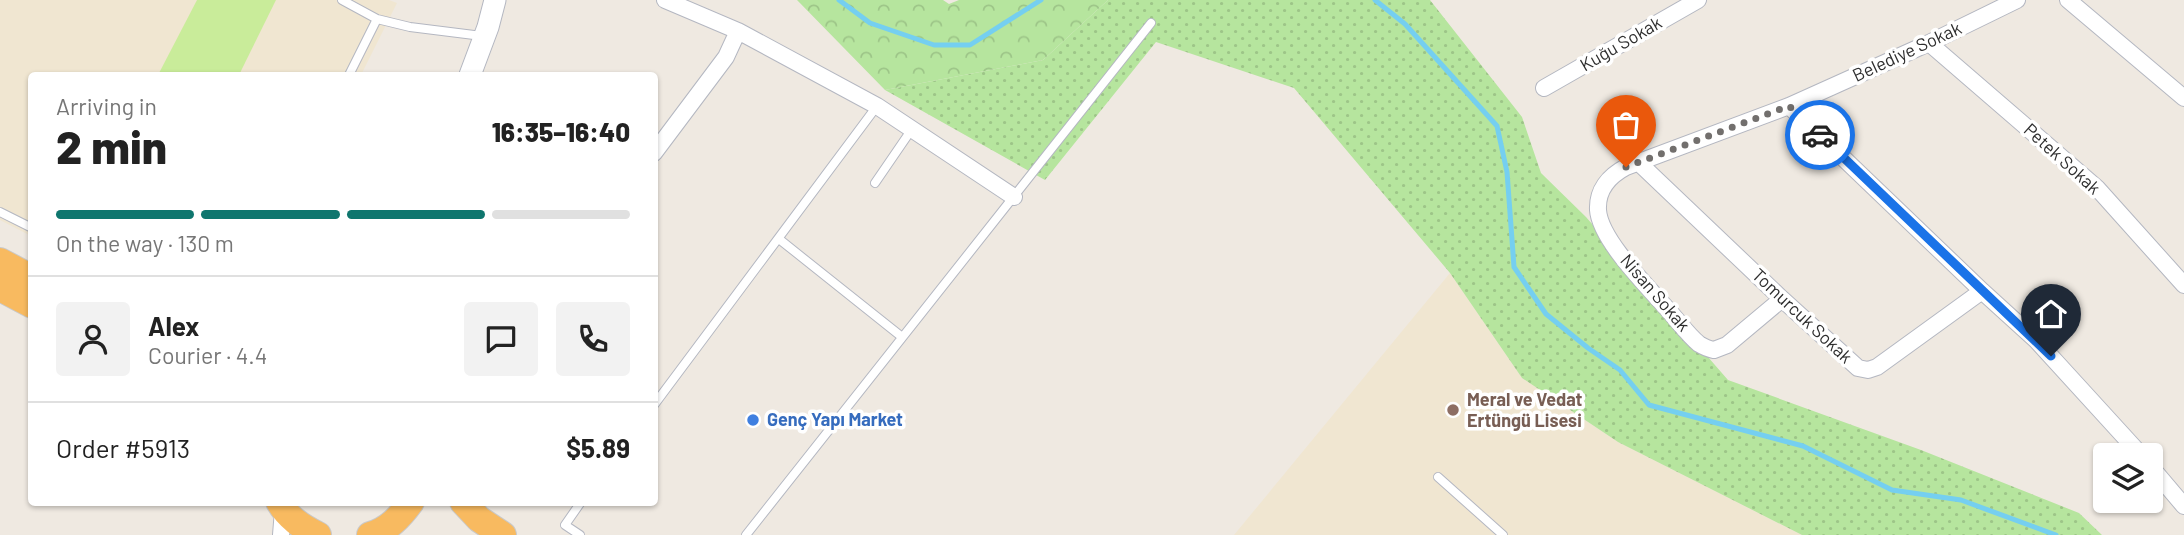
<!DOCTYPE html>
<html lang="en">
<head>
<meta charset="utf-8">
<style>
	body { margin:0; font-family:Barlow,sans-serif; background:#f2f2f2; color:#222; height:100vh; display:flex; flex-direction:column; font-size:26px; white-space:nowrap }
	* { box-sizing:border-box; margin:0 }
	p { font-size:23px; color:#767676 }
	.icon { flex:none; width:38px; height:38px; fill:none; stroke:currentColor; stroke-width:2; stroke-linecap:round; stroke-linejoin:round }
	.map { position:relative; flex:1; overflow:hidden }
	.drawer { position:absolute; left:28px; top:72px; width:630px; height:434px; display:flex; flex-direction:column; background:#fff; border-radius:7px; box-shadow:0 2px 5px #0004 }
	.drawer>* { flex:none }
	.tools { position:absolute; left:2093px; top:443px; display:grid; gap:14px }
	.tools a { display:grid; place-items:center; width:70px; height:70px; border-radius:7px; background:#fff; box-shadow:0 2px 5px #0004; font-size:35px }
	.pin { position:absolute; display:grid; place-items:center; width:60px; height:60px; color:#fff; margin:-72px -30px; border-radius:50% 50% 50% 0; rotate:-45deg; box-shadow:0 0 7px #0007 }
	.pin .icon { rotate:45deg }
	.courier { position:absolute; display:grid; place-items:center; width:70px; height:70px; margin:-35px; border:5px solid #1a73e8; border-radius:50%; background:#fff; color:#222; box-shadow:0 2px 9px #0007 }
	.headline em { font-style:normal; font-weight:800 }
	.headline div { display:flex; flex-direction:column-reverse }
	.headline { display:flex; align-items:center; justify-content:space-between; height:119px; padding:0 28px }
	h1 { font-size:46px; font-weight:800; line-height:52px }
	.bar { display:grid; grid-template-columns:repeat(4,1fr); gap:10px 7px; align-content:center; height:84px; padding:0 28px }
	.bar i { height:9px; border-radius:5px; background:#e0e0e0 }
	.bar .current { background:#0f766e }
	.bar p { grid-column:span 4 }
	.line { display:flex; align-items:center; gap:18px; padding:0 28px; border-top:2px solid #e0e0e0 }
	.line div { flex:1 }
	.round { display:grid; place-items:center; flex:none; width:74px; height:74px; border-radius:7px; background:#f2f2f2 }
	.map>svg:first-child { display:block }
	.education { fill:#f0e6d1 }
	.grass { fill:url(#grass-dots) }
	.forest { fill:url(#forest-crowns) }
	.pitch { fill:#c9ec9a }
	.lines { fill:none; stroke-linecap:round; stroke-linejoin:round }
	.stream { stroke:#75cff0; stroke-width:5 }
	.service-casing { stroke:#b4b7c1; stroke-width:10 }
	.minor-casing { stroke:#b4b7c1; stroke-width:18 }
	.tertiary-casing { stroke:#b4b7c1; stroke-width:23 }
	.trunk-casing { stroke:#c9c9c9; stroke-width:28 }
	.service { stroke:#fff; stroke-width:8 }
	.minor { stroke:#fff; stroke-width:16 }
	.tertiary { stroke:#fff; stroke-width:21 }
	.trunk { stroke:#f8ba60; stroke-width:26 }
	.done { stroke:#726f6d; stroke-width:7; stroke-dasharray:0 12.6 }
	.route { stroke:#1a73e8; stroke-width:9 }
	.education-dot { fill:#8d6e63; stroke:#fff; stroke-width:2.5 }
	.shop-dot { fill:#3f7fe0; stroke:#fff; stroke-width:2.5 }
	.labels { text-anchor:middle; stroke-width:7; stroke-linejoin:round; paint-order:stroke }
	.street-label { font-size:18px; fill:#2e2e2e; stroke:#fff }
	.education-label { font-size:18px; font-weight:bold; fill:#785e54; stroke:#fff; text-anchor:start }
	.shop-label { font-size:18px; font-weight:bold; fill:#366cbe; stroke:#fff; text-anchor:start }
</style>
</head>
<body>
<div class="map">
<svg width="2184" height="535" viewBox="0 0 2184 535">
	<defs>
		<pattern id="grass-dots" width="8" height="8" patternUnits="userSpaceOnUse" patternTransform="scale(1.75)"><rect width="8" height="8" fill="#b6e59e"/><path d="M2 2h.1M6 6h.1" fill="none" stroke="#9dc588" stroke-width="1.8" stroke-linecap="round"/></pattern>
		<pattern id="forest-crowns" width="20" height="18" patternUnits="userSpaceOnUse" patternTransform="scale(1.75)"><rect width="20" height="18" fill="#b6e59e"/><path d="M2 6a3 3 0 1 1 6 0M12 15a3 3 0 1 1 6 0" fill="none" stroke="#9dc588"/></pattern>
	</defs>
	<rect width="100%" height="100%" fill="#efe9e1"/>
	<path class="education" d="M0,0H389L397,3L361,75H32L31,236L0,220Z
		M1450,273L1522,378L1618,442L1802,535H1234Z"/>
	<path class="grass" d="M1108,0H1430L1522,117L1541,173L1586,217L1728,380L1921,450L2079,513L2102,535H1802L1618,442L1522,378L1450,273L1294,88L1156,42L1045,180L885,90L1043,60Z"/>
	<path class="forest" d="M797,0H943L949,4L959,0H1108L1043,60L885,90Z"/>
	<path class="pitch" d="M197,0H276L239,75H158Z"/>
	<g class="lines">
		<path class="stream" d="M839,0L870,23L934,45H970L1041,0
			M1375,0L1405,24L1497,126L1507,172L1514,267L1546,314L1588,348L1620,370L1649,405L1803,446L1892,490L1961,500L2056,535"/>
		<g class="service-casing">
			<path id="service" d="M342,0L377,19L410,27L482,36
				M349,75L377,19
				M875,183L912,129
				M0,212L32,228
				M779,239L902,337
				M654,405L877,106
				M1438,477L1503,535
				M580,535L565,525L581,502
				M746,535L1151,23"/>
		</g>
		<g class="minor-casing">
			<path id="minor" d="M665,0L738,31L877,106L1014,197
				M2068,0L2184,98
				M1929,43L2097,188L2184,285
				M1544,88L1698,0
				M1789,106L1982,291L2036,340L2141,455
				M654,153L726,57L738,31
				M1638,162L1782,299L1858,368L1868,370L1877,367L1982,291
				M1782,299L1727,345L1714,350C1708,349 1704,347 1699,344C1688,335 1679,322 1669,311C1649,288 1600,240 1598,210C1597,190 1609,176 1626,167L1789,106L1929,43L2017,0
				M2151,467L2184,506
				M281,535L283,510"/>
		</g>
		<g class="tertiary-casing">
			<path id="tertiary" d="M470,75L488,27L495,0"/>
		</g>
		<g class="trunk-casing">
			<path id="trunk" d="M0,261L32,278
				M0,288L32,305
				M279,502C288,518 302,527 318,535
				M463,502L479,519L503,535
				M370,535C388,530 400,517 411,502"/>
		</g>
		<use href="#service" class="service"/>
		<use href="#minor" class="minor"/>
		<use href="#tertiary" class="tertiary"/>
		<use href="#trunk" class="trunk"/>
	</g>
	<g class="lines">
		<path class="done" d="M1626,167L1789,106L1820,135"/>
		<path class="route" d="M1820,135L2051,356"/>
	</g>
	<circle class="education-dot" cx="1453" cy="410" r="7"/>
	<circle class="shop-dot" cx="753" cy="420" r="7"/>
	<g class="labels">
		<g class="street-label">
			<text transform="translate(1621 44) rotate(-30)" y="6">Kuğu Sokak</text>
			<text transform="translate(1907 52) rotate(-25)" y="6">Belediye Sokak</text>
			<text transform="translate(2062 159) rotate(42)" y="6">Petek Sokak</text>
			<text transform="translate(1655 293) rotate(49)" y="6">Nisan Sokak</text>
			<text transform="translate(1802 316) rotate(43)" y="6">Tomurcuk Sokak</text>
		</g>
		<g class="education-label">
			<text x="1467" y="406">Meral ve Vedat<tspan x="1467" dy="21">Ertüngü Lisesi</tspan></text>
		</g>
		<g class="shop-label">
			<text x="767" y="426">Genç Yapı Market</text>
		</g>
	</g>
</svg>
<div class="tools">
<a><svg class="icon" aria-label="layers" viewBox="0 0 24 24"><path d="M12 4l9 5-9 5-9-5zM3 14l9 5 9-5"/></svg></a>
</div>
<div class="pin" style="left:1626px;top:167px;background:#ea580c"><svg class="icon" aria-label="bag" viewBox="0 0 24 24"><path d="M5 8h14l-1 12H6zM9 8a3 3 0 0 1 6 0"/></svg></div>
<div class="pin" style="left:2051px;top:356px;background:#1f2937"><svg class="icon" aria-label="home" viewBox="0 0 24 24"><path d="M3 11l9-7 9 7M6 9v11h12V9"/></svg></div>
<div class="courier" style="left:1820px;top:135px"><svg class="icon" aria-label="car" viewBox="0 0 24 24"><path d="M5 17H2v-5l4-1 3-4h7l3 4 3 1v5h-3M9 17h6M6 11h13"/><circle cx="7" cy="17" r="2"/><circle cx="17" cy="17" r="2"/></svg></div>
<section class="drawer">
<div class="headline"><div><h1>2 min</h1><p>Arriving in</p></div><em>16:35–16:40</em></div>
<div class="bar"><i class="current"></i><i class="current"></i><i class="current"></i><i></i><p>On the way · 130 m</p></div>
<div class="line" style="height:126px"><a class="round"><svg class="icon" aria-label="person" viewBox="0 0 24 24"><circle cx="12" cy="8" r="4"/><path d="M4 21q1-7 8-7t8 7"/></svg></a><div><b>Alex</b><p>Courier · 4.4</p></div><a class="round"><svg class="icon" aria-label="chat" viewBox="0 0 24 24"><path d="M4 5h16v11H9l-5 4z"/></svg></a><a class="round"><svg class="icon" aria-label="phone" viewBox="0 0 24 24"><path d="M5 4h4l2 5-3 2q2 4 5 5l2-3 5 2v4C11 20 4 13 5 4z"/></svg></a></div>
<div class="line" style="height:91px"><div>Order #5913</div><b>$5.89</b></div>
</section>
</div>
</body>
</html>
